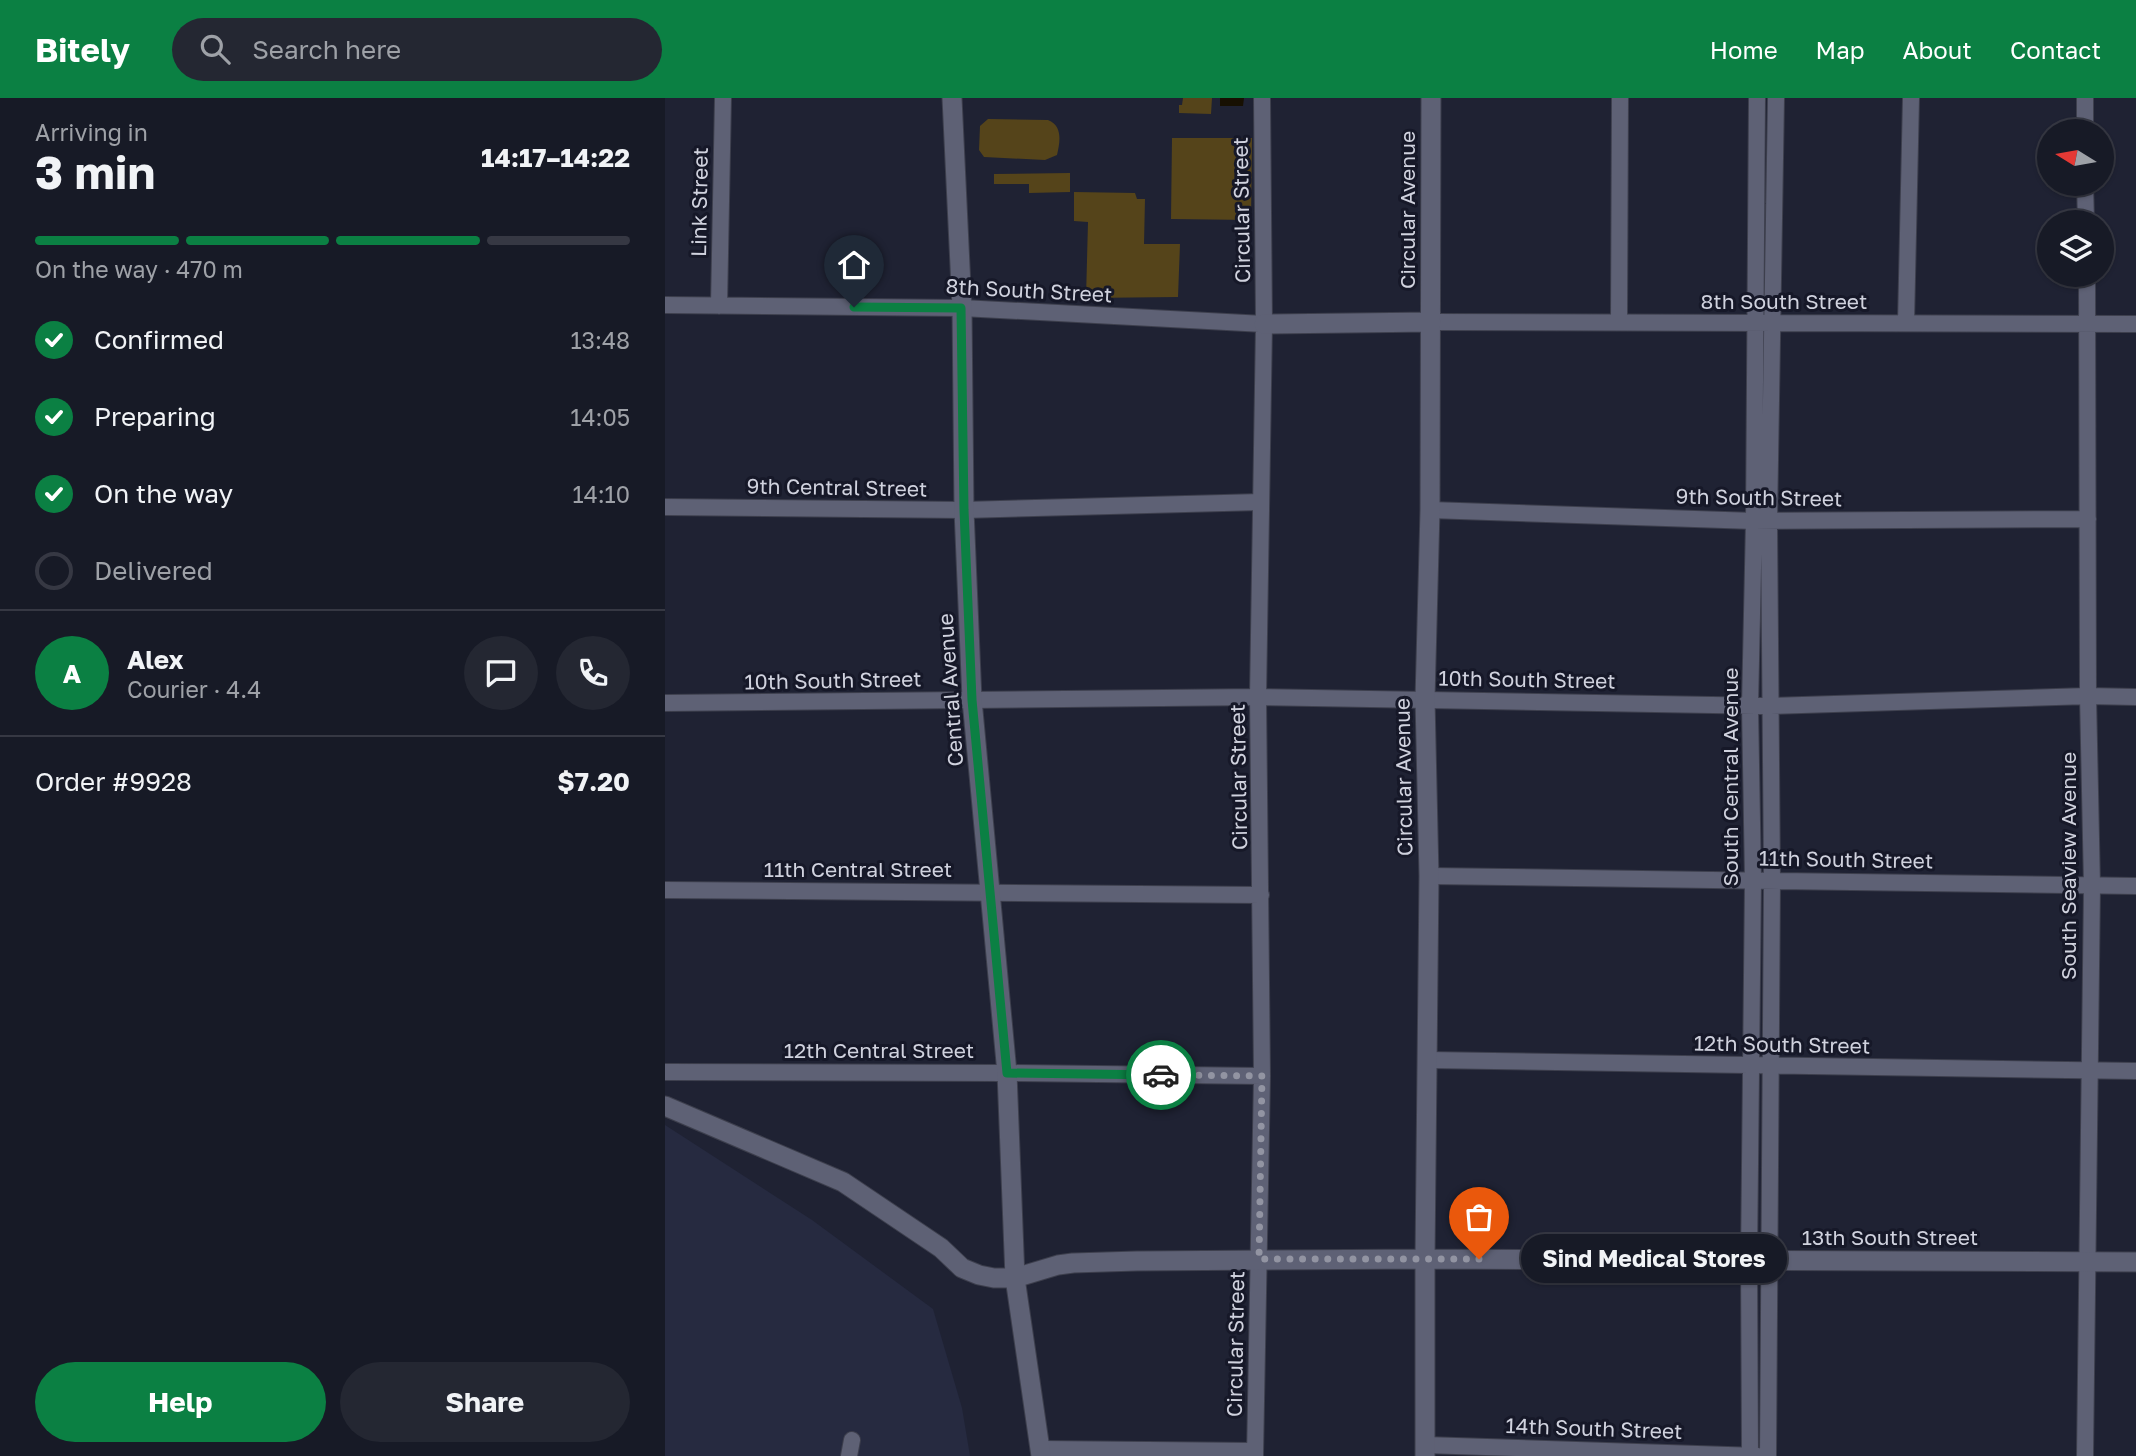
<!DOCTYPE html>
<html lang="en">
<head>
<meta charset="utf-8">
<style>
	body { margin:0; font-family:"Golos Text",sans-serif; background:#242732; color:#f1f3f6; height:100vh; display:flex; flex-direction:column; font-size:26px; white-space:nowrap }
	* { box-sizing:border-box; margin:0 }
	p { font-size:23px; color:#9ea1a7 }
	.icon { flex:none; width:38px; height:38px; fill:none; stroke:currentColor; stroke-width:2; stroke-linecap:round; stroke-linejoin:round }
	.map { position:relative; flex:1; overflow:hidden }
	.details { display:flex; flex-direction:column; background:#171a26; width:665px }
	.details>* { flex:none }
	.needle { width:46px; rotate:281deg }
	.buttons { position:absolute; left:1372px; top:21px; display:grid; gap:14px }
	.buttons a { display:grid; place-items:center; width:77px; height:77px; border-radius:50%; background:#171a26; box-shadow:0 2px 5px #0004,0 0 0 2px #363843; font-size:35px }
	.pin { position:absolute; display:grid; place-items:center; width:60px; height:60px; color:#fff; margin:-72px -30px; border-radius:50% 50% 50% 0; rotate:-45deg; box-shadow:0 0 7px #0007 }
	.pin .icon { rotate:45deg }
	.courier { position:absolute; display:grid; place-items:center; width:70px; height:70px; margin:-35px; border:5px solid #0b8043; border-radius:50%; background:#fff; color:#222; box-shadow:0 2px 9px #0007 }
	.bubble { position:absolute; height:49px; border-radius:24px; background:#171a26; box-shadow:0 2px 5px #0004,0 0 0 2px #363843; font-size:23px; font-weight:700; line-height:49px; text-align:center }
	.summary em { font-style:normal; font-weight:700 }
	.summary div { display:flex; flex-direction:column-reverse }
	.summary { display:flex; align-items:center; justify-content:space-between; height:119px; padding:0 35px }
	h1 { font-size:46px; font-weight:700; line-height:52px }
	.bar { display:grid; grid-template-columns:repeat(4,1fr); gap:10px 7px; align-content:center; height:84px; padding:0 35px }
	.bar i { height:9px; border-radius:5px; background:#363843 }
	.bar .current { background:#0b8043 }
	.bar p { grid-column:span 4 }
	.line { display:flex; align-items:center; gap:18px; padding:0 35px; border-top:2px solid #363843 }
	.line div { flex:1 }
	.round { display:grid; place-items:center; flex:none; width:74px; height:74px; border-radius:37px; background:#242732 }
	ol { padding:0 35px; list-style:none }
	li { display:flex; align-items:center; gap:21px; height:77px }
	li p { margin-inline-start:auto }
	li .icon { padding:7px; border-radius:50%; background:#0b8043; color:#fff; stroke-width:4 }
	li:last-child { color:#9ea1a7 }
	li i { width:38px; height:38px; border:4px solid #363843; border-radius:50% }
	.cta { display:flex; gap:14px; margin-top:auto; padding:14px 35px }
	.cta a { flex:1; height:80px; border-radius:42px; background:#0b8043; color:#fff; font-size:28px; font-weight:700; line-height:80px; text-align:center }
	.cta a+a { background:#242732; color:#f1f3f6 }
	header { display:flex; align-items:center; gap:42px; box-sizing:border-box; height:98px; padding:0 35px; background:#0b8043; color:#fff }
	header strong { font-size:33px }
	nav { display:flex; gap:38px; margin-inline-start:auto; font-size:24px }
	.search { width:490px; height:63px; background:#242732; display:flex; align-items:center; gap:18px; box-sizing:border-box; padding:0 24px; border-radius:38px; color:#9ea1a7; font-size:26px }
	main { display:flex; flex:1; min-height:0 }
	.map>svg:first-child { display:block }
	.built { fill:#262a40 }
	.green { fill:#55441a }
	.water { fill:#171002 }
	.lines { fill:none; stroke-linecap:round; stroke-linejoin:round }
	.minor-casing { stroke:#3d3f4d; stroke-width:18 }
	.tertiary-casing { stroke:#3d3f4d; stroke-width:21 }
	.minor { stroke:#5e6175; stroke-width:16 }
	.tertiary { stroke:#5e6175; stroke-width:19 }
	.done { stroke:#9294a2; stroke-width:7; stroke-dasharray:0 12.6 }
	.route { stroke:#0b8043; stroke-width:9 }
	.labels { text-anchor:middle; stroke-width:6; stroke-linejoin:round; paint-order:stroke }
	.street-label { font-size:21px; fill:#d0d2de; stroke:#161828 }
</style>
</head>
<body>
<header>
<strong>Bitely</strong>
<div class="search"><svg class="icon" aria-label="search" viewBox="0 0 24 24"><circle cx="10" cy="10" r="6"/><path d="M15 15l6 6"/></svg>Search here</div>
<nav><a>Home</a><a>Map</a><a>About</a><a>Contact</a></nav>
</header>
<main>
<section class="details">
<div class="summary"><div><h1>3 min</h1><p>Arriving in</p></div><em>14:17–14:22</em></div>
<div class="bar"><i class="current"></i><i class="current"></i><i class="current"></i><i></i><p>On the way · 470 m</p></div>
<ol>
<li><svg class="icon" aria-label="check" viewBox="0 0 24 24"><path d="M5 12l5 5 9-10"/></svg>Confirmed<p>13:48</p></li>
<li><svg class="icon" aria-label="check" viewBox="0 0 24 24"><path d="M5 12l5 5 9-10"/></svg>Preparing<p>14:05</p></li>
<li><svg class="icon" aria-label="check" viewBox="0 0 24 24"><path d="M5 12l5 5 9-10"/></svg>On the way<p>14:10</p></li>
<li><i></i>Delivered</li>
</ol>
<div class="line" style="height:126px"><b class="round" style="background:#0b8043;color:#fff">A</b><div><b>Alex</b><p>Courier · 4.4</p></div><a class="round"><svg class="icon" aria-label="chat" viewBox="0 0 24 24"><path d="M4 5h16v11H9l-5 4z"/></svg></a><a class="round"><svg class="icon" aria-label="phone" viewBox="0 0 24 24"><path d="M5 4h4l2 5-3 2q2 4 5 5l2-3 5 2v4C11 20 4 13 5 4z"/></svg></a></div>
<div class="line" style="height:91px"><div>Order #9928</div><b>$7.20</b></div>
<div class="cta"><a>Help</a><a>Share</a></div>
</section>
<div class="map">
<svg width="1471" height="1358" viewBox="0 0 1471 1358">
	<rect width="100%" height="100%" fill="#1f2233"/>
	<path class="built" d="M0,1027L147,1122L268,1211L297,1310L305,1358H0Z"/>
	<path class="green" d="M518,0H547L546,16L514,15V7H517Z
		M323,21L383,22C398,28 395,44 392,57L380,62L319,59L314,52L315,28Z
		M507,40H587L586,122L506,121Z
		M405,75V94L364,95V86H329V76Z
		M409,94L470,95L472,101H480L479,146H515L513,199L421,200L423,124L409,123Z"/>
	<path class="water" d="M555,0H579L578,8H555Z"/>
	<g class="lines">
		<g class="minor-casing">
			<path id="minor" d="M1420,0V33
				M1420,86L1421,124
				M0,207L297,210L599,226
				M54,208L58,0
				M766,224L1471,226
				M954,224L955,0
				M1241,225L1246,0
				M0,409L299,412L596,404
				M765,412L1089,423L1423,421
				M0,605L593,599L1105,608L1423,598L1471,599
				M764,778L1471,788
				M0,792L596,797
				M763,962L1471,973
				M0,974L342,975L597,978
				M760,1347L1093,1358
				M375,1351L590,1353
				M184,1358L187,1342
				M590,1358L597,978L593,599L599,226L597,0
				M1085,1358L1084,1162L1088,782L1085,608L1089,423L1092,0
				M1103,1358L1107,782L1104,423L1111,0
				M1420,1358L1427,788L1423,598L1422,177"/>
		</g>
		<g class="tertiary-casing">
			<path id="tertiary" d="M287,0L297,210L299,412L307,602L342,975L350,1180L376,1358
				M599,226L766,224
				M0,1008L178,1084L276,1150L297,1170L314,1177L329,1180H350L393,1167L408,1165L472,1163L760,1161L1471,1164
				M760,1358V1161L764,778L760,601L765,412L766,0"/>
		</g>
		<use href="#minor" class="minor"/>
		<use href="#tertiary" class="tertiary"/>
	</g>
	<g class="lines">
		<path class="done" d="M496,977L597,978L594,1161H814"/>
		<path class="route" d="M189,209L296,210L299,412L307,602L342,975L496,977"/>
	</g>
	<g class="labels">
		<g class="street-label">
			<text transform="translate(35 104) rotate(-89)" y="7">Link Street</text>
			<text transform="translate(577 112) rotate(-91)" y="7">Circular Street</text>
			<text transform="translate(743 112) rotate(-90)" y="7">Circular Avenue</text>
			<text transform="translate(364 193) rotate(3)" y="7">8th South Street</text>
			<text x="1119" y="211">8th South Street</text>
			<text transform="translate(172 390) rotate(1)" y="7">9th Central Street</text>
			<text transform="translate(1094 400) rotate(1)" y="7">9th South Street</text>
			<text transform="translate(862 582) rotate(1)" y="7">10th South Street</text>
			<text transform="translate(168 583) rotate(-1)" y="7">10th South Street</text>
			<text transform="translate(286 592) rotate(-94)" y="7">Central Avenue</text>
			<text transform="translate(574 679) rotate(-91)" y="7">Circular Street</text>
			<text transform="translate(739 679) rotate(-91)" y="7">Circular Avenue</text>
			<text transform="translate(1066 679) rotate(-90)" y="7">South Central Avenue</text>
			<text transform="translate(1181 762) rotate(1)" y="7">11th South Street</text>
			<text transform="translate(1404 768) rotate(-90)" y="7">South Seaview Avenue</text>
			<text x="193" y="779">11th Central Street</text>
			<text transform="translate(1117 947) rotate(1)" y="7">12th South Street</text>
			<text x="214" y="960">12th Central Street</text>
			<text x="1225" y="1147">13th South Street</text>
			<text transform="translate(571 1246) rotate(-89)" y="7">Circular Street</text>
			<text transform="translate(929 1331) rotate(2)" y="7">14th South Street</text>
		</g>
	</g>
</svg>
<div class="buttons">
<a><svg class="needle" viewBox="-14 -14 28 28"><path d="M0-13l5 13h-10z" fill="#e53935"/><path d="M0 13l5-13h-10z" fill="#9ea1a7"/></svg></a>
<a><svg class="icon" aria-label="layers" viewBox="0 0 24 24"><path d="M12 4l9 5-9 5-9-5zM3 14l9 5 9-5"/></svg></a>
</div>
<div class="pin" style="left:814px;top:1161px;background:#ea580c"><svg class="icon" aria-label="bag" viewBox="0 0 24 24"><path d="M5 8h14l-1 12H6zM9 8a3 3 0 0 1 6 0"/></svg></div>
<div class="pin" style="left:189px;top:209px;background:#1f2937"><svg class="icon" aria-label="home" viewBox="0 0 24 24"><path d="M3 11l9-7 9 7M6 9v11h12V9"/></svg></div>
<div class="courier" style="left:496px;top:977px"><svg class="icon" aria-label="car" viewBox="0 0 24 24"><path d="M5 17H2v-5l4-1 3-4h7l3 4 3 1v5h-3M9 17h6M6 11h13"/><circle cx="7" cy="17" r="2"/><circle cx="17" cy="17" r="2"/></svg></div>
<div class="bubble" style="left:856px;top:1136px;width:266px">Sind Medical Stores</div>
</div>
</main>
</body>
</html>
